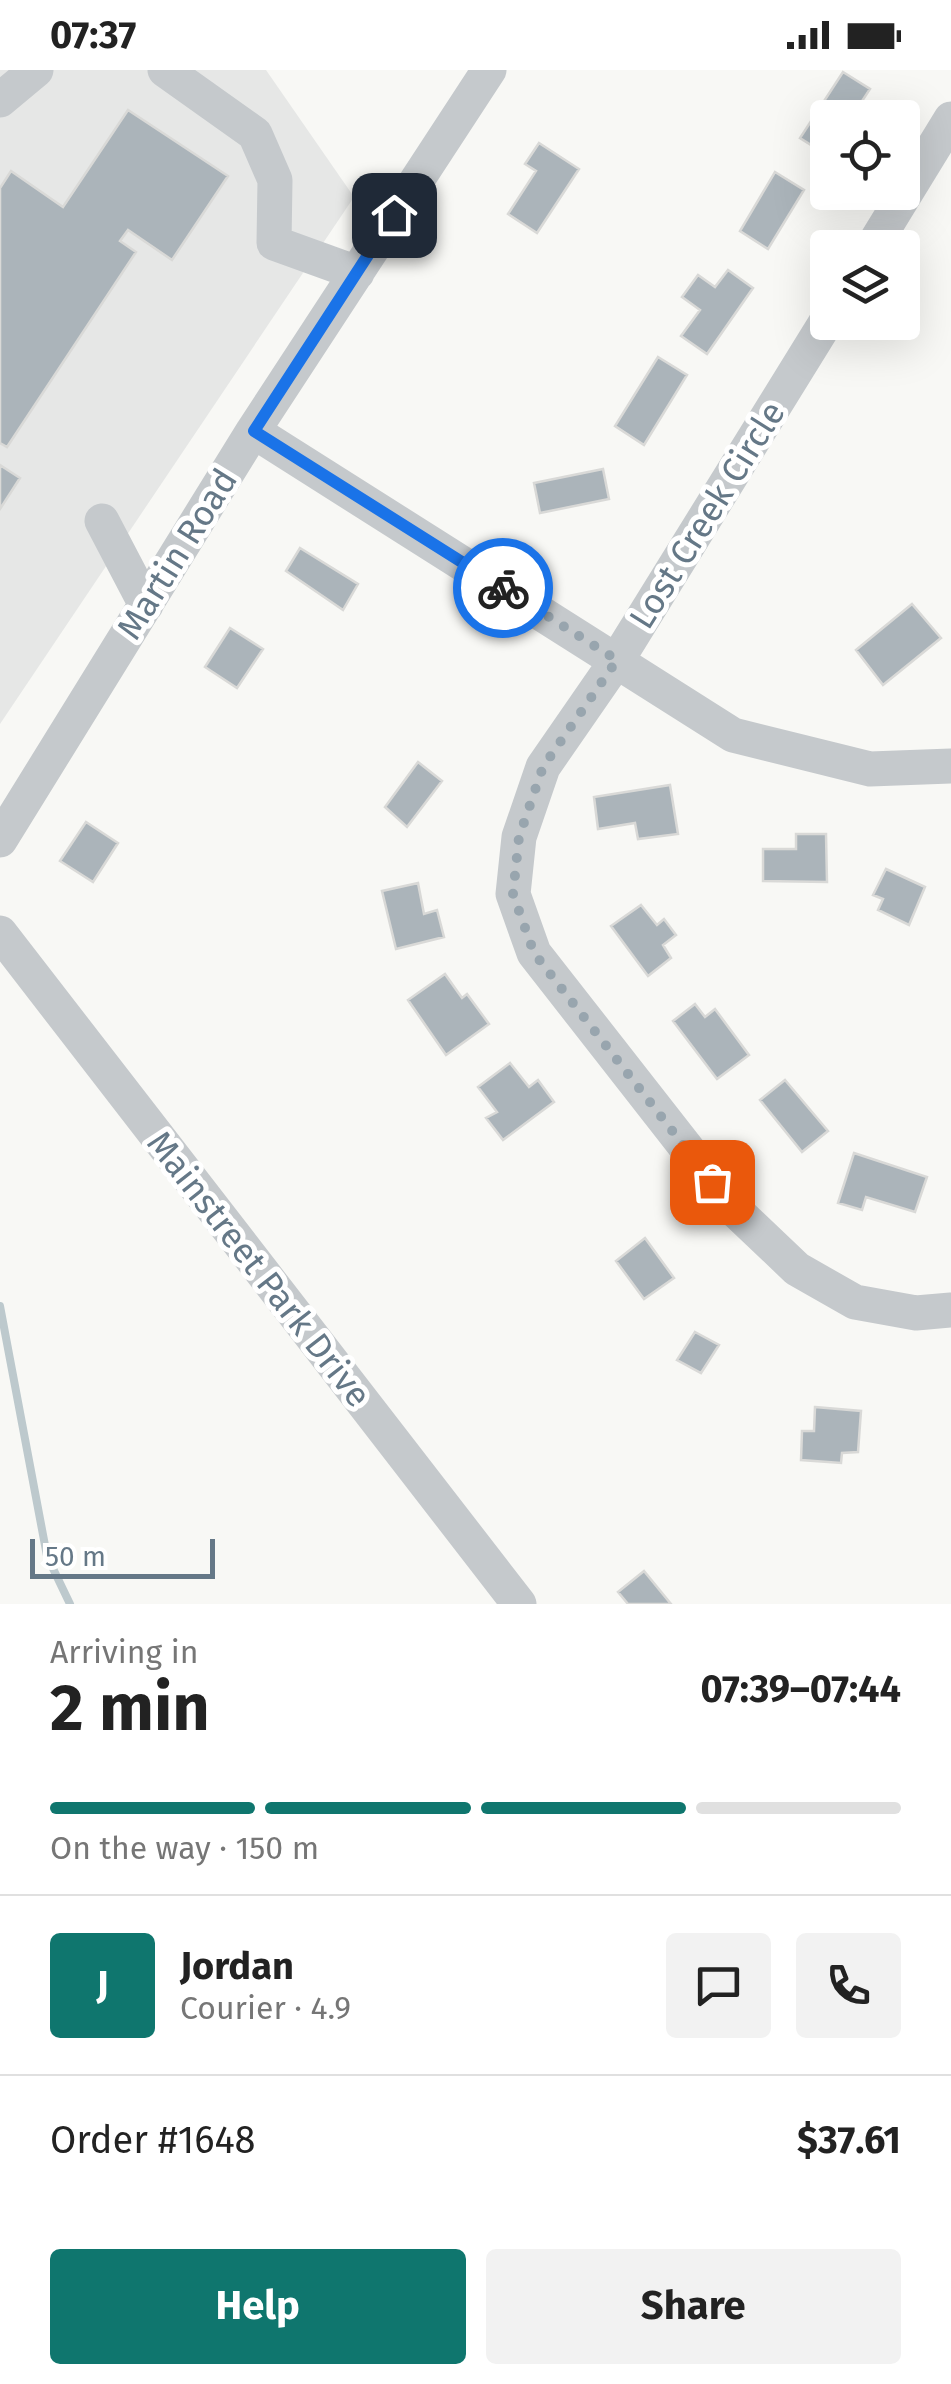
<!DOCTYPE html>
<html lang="en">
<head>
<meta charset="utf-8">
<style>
	body { margin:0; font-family:"Fira Sans",sans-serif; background:#f2f2f2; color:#222; height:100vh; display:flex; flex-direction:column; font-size:38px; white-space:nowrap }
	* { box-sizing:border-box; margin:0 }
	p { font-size:32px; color:#767676 }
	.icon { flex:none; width:55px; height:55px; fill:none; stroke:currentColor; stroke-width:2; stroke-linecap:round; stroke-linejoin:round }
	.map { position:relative; height:1534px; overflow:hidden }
	.sheet { display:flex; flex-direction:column; background:#fff; flex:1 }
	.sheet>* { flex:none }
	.tools { position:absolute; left:810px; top:30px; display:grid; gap:20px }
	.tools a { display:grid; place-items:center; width:110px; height:110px; border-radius:10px; background:#fff; box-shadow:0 10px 40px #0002; font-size:50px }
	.scale { position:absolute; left:30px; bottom:25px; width:185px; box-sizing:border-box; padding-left:10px; border:5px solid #657887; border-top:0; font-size:28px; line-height:35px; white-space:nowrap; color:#657887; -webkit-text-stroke:8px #fff; paint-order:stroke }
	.pin { position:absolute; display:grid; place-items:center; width:85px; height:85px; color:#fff; margin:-42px; border-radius:20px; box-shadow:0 5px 15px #0006 }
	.courier { position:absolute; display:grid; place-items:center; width:100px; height:100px; margin:-50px; border:8px solid #1a73e8; border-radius:50%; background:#fff; color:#222; box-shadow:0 2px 12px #0007 }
	.summary em { font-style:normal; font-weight:700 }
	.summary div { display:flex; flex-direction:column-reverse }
	.summary { display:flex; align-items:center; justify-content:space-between; height:170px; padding:0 50px }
	h1 { font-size:65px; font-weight:700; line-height:75px }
	.bar { display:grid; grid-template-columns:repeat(4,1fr); gap:15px 10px; align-content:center; height:120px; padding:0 50px }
	.bar i { height:12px; border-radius:8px; background:#e0e0e0 }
	.bar .current { background:#0f766e }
	.bar p { grid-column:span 4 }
	.line { display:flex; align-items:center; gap:25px; padding:0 50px; border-top:2px solid #e0e0e0 }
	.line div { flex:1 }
	.round { display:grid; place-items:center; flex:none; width:105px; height:105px; border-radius:10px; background:#f2f2f2 }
	.action { display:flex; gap:20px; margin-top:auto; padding:20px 50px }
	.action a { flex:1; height:115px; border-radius:10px; background:#0f766e; color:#fff; font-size:40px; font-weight:700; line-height:115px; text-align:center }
	.action a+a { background:#f2f2f2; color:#222 }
	.status { display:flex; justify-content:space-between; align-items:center; height:70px; padding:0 50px; background:#fff; direction:ltr }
	.status svg { height:28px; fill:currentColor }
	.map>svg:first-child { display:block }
	.built { fill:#e6e7e6 }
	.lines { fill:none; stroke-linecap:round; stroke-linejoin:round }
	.stream { stroke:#bdc9cd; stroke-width:8 }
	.building { fill:#abb4ba; stroke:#d9d9d7; stroke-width:2.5 }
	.minor { stroke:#c5c9cc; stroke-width:35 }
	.done { stroke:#98a5ae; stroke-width:10; stroke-dasharray:0 18 }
	.route { stroke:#1a73e8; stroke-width:12 }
	.labels { text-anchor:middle; stroke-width:10; stroke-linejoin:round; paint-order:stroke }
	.street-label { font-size:35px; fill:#657887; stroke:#fff }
</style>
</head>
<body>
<div class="status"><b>07:37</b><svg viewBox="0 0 49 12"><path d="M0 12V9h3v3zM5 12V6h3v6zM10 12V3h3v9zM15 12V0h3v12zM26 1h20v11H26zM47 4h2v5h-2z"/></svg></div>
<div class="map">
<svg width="951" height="1534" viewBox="0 0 951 1534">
	<rect width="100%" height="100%" fill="#f8f8f5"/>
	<path class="built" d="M0,0H266L354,127L0,654Z"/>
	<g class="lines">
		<path class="stream" d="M0,1236L47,1486L70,1534"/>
	</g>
	<path class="building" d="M843,2L870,19L851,48H828L827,85L800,68Z
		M128,40L228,106L172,190L128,160L120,171L136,182L7,377L0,373V118L11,101L63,137Z
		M539,73L579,99L537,163L508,144L536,101L525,94Z
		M775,102L804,120L768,179L740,161Z
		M728,200L753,218L707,284L681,266L700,240L682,227L698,205L715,217Z
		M658,287L687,305L644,375L615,356Z
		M0,395L20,408L0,439Z
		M603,399L609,429L540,443L534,413Z
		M300,478L358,514L343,540L286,501Z
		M912,534L941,568L883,615L856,580Z
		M230,558L263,579L237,618L205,597Z
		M418,692L442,711L407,757L385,737Z
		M670,715L678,764L638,769L635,753L598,759L594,727Z
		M86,752L118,773L93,812L60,791Z
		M796,764H826L827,812L763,811V779H796Z
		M886,799L925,817L909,855L878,840L883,829L873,825Z
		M418,813L424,844L437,840L444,867L396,879L382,821Z
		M641,835L657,855L664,849L676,865L663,875L671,888L648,906L611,856Z
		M445,904L462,928L467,924L489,954L446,985L408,930Z
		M695,934L705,947L715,939L749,985L717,1009L673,951Z
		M510,993L529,1017L538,1010L554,1032L503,1070L486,1048L497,1042L478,1017Z
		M785,1010L828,1061L802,1082L760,1030Z
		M854,1083L927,1107L915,1142L866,1127L862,1140L838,1133Z
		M645,1168L674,1208L644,1229L616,1191Z
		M695,1262L719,1275L701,1303L677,1290Z
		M815,1337L861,1341L858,1382L842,1383L841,1393L801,1390L802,1361H814Z
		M644,1501L671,1534H628L618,1522Z"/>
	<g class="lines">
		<path class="minor" d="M165,0L255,64L275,110L274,173L357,203
			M0,30L36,0
			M872,178L951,49
			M828,249L617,590L543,697L519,767L513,824L534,883L735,1140L797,1199L855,1232L916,1243L951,1240
			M253,361L733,665L870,699L951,696
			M102,451L146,535
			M0,770L253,361L489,0
			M0,863L519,1534"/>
	</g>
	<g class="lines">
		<path class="done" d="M503,518L617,590L543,697L519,767L513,824L534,883L712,1112"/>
		<path class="route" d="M394,145L254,361L503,518"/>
	</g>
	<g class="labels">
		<g class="street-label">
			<text transform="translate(707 445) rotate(-58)" y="12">Lost Creek Circle</text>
			<text transform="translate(177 484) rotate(-58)" y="12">Martin Road</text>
			<text transform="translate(259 1199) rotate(52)" y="12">Mainstreet Park Drive</text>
		</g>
	</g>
</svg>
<div class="tools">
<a><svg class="icon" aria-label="locate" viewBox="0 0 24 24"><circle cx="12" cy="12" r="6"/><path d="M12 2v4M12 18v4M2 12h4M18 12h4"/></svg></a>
<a><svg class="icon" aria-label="layers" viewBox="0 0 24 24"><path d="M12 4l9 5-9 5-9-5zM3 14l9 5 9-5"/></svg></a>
</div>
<div class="scale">50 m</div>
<div class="pin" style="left:712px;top:1112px;background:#ea580c"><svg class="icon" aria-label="bag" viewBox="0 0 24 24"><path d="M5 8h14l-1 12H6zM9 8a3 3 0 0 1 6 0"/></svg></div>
<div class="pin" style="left:394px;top:145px;background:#1f2937"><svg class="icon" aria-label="home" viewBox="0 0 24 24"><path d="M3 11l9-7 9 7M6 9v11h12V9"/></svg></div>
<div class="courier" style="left:503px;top:518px"><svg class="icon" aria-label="bike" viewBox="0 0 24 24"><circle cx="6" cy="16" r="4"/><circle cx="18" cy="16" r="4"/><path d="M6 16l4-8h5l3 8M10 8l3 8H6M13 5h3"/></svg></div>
</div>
<section class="sheet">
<div class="summary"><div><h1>2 min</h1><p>Arriving in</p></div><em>07:39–07:44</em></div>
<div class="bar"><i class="current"></i><i class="current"></i><i class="current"></i><i></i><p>On the way · 150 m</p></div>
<div class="line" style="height:180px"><b class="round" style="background:#0f766e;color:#fff">J</b><div><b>Jordan</b><p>Courier · 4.9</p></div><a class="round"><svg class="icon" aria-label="chat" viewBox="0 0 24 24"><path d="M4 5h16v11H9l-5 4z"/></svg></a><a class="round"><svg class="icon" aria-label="phone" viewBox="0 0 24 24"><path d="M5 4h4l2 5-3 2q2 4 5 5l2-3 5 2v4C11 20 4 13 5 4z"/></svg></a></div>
<div class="line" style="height:130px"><div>Order #1648</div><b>$37.61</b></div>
<div class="action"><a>Help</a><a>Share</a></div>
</section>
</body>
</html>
